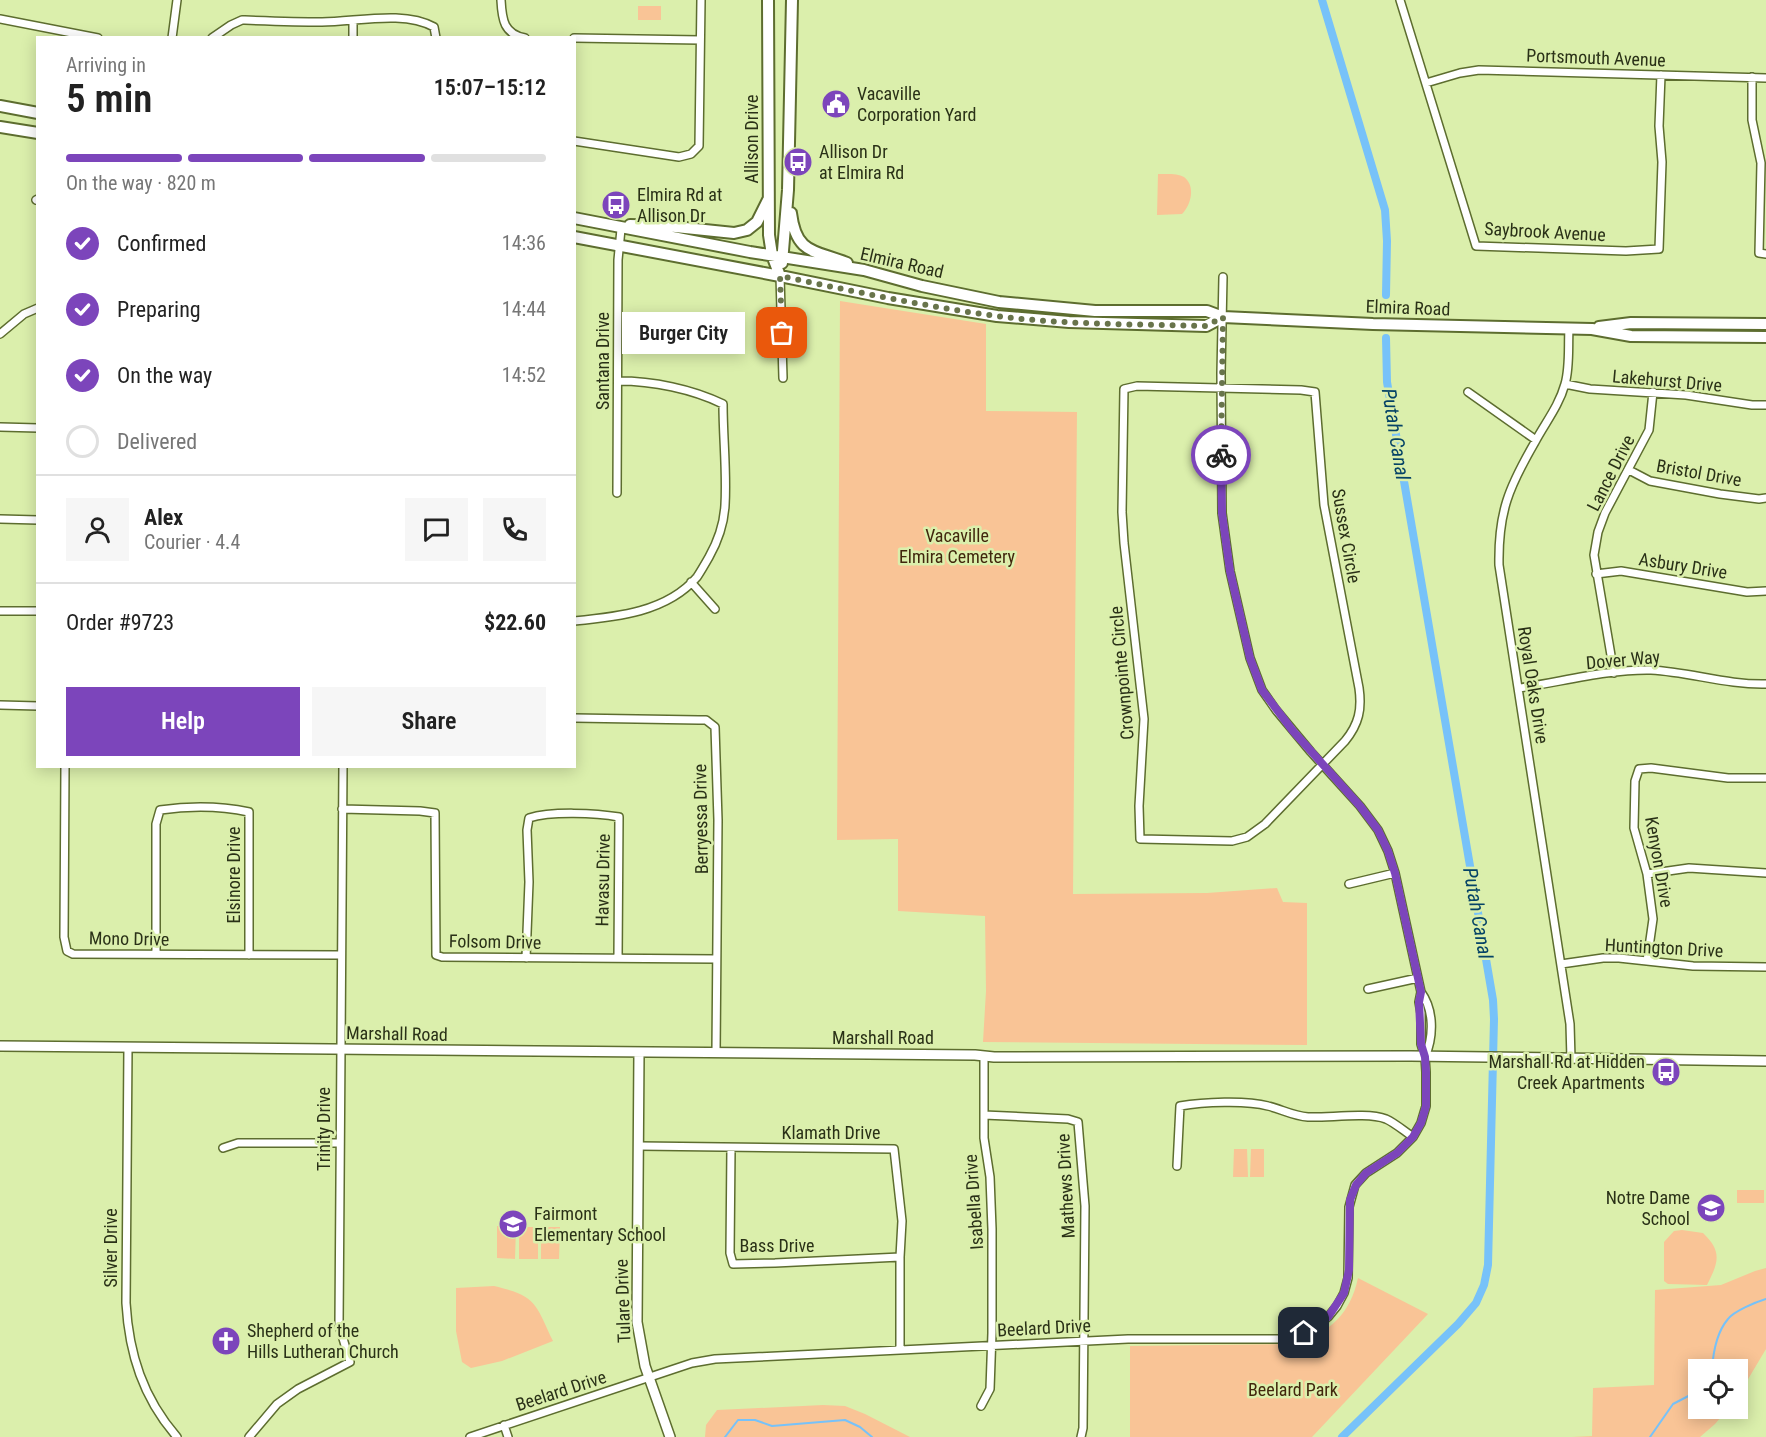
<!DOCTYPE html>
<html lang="en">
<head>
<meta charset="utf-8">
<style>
	body { margin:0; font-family:"Roboto Condensed",sans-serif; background:#f6f6f6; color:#222; height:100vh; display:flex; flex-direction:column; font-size:22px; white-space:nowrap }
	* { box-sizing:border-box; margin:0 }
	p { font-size:20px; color:#767676 }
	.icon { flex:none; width:33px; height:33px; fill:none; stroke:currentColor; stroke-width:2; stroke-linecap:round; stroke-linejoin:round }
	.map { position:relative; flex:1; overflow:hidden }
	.side { position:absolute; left:36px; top:36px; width:540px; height:732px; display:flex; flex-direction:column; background:#fff; border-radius:0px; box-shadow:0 3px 15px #0003 }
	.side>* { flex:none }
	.tools { position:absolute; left:1688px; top:1359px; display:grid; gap:12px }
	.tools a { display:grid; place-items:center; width:60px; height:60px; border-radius:0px; background:#fff; box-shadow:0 3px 15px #0003; font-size:30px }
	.pin { position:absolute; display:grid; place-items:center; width:51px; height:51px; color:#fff; margin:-26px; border-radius:12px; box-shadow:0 3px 9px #0006 }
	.courier { position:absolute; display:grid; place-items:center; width:60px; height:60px; margin:-30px; border:4px solid #7c45bb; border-radius:50%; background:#fff; color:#222; box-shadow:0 2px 8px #0007 }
	.bubble { position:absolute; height:42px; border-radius:0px; background:#fff; box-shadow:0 3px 15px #0003; font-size:20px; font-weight:600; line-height:42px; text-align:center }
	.overview em { font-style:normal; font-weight:600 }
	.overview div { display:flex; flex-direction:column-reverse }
	.overview { display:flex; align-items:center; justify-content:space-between; height:102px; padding:0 30px }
	h1 { font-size:39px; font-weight:600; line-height:45px }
	.bar { display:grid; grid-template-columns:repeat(4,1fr); gap:9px 6px; align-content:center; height:72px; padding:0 30px }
	.bar i { height:8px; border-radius:4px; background:#e0e0e0 }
	.bar .on { background:#7c45bb }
	.bar p { grid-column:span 4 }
	.line { display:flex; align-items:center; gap:15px; padding:0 30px; border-top:2px solid #e0e0e0 }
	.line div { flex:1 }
	.round { display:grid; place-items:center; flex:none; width:63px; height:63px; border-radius:0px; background:#f6f6f6 }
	ol { padding:0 30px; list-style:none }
	li { display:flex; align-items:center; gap:18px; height:66px }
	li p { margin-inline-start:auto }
	li .icon { padding:6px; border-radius:50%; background:#7c45bb; color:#fff; stroke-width:4 }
	li:last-child { color:#767676 }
	li i { width:33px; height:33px; border:3px solid #e0e0e0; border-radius:50% }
	.button { display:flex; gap:12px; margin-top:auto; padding:12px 30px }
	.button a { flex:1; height:69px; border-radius:0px; background:#7c45bb; color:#fff; font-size:24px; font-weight:600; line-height:69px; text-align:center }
	.button a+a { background:#f6f6f6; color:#222 }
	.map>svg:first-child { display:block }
	.green { fill:#f9c496 }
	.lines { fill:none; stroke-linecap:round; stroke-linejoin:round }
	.stream { stroke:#77c2f9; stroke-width:2 }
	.canal { stroke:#77c2f9; stroke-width:8 }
	.minor-casing { stroke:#5d6d2f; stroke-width:10 }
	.tertiary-casing { stroke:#5d6d2f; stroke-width:12 }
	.secondary-casing { stroke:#5d6d2f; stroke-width:14 }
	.minor { stroke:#fff; stroke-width:7 }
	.tertiary { stroke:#fff; stroke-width:9 }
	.secondary { stroke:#fff; stroke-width:10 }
	.done { stroke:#68744b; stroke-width:6; stroke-dasharray:0 10.8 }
	.route { stroke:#7c45bb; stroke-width:8 }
	.labels { text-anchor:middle; stroke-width:5; stroke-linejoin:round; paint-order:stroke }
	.street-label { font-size:18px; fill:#2a3117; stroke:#dbefac }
	.poi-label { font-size:18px; fill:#2a3117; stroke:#dbefac; text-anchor:start }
	.park-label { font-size:18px; fill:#41260d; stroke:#dbefac }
	.water-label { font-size:20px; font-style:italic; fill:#054366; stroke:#dbefac }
</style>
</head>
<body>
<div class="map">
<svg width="1766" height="1437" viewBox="0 0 1766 1437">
	<rect width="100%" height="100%" fill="#dbefac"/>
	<path class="green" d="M638,6H661V20H638Z
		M1158,174C1165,174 1178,173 1184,177C1196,186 1191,205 1182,214L1157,215Z
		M840,301L986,324V411L1077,412L1073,894L1207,893L1277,888L1283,902L1307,903V1045L983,1042L986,991L985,916L898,911V839L837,840Z
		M1234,1149H1247L1248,1177H1233Z
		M1251,1149H1264V1177H1250Z
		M1737,1190H1764V1203H1737Z
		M497,1226L516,1227L515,1259L497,1258Z
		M519,1227H538V1259H519Z
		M541,1227H560L559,1259H541Z
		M1682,1230L1703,1233C1723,1252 1718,1263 1707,1285L1668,1284L1664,1281V1242L1674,1231Z
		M1766,1268V1349L1738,1396L1737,1397V1370H1698V1408L1728,1409L1715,1424L1700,1437H1572L1592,1436L1593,1388L1654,1385L1655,1290L1721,1285L1755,1271Z
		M1358,1278L1428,1314L1312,1437H1130V1346L1297,1344C1330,1331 1350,1315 1358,1278Z
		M494,1286C537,1296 535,1303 553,1341L502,1361L471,1368L462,1362L456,1331V1288Z
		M823,1405L845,1406L865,1414L910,1437H705L706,1425L717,1410Z"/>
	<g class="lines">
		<path class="stream" d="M1712,1370C1713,1353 1716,1333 1728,1319C1734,1311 1756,1302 1766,1299
			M725,1437L738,1420H755L772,1426L845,1420L860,1427L872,1437
			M1650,1437L1673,1404L1698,1391"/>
		<path class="canal" d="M1322,0L1385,210L1387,241L1386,295
			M1342,1437L1458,1324L1476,1303L1484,1285L1488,1265L1494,1019L1493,1000L1387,382L1386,338"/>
		<g class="minor-casing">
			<path id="minor" d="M501,0C502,20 504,34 525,38
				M1400,0L1476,246L1626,251L1659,249L1662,162L1659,126L1661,75
				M0,19L98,38
				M172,38L177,0
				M212,38L231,25L242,20C269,21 295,22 322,22C356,22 403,10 434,27L436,38
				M353,38V20
				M574,38L700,40
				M1752,77V120L1761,163L1759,253L1766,254
				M1426,83L1460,73L1479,70L1766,78
				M574,141L679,157L691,154L699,146L701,0
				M36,200L38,199
				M780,276L783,378
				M1223,277L1221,373L1222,513L1230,571L1250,658L1262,690L1276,710L1311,752L1360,806L1378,830L1388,851L1395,873L1421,992
				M1569,329C1568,346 1570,367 1565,384C1559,406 1545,423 1535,442C1509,487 1498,512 1499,565L1570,1024L1571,1059
				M0,334L24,314L38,308
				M1565,384L1590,389L1686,395L1752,405H1766
				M1137,386L1301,390L1315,392L1324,505L1359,688C1362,709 1359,724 1345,741L1265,824L1247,837L1232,841L1140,839L1139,806L1144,719L1124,543L1122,512L1124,389Z
				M1468,392L1536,440
				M0,427L38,428
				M1629,470L1650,481L1720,494L1759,499L1766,498
				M617,493L618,260L621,229
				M0,519L38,520
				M1596,574L1621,571L1747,592L1766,591
				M691,582L715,609
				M0,611H38
				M574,621C617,617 667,612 697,577C701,571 705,564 709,557C718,541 724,524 725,505C727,472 723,438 723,404C692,389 653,381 618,381
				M1614,673L1594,555L1598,532L1605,513L1649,430L1653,392
				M1519,688C1561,682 1609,669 1651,670C1690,672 1727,685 1766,684
				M0,705L38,706
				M574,718L699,720H706L715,727L718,820L716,1053
				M65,766L64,937L67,951L73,954L341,955
				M342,809L420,811L435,813L436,955L442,957L716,959
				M1647,874L1689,868L1766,873
				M1349,884L1395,873
				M156,954V824L160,810C188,806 221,806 249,812V955
				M526,958L529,882L527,830L529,818C551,811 596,813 619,817L618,958
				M1647,961L1653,919L1647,874L1634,828L1635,781L1639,769L1651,768L1728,778H1766
				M1561,964L1603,958H1619L1693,966L1766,967
				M1368,989L1418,978
				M128,1047L126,1303C129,1354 143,1398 177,1437
				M984,1115L1068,1119L1078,1122L1085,1206L1083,1428L1081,1437
				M639,1146L894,1149L902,1221L900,1257V1350
				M223,1148L238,1143H339
				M731,1148L730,1253L733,1264L775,1263L900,1257
				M1177,1166L1180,1106C1203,1102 1246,1100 1268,1106C1281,1109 1293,1116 1308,1117C1329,1118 1367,1112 1386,1119C1395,1123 1404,1131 1413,1137
				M981,1406L990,1389L992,1333V1229L990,1177L984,1138V1056
				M504,1425L508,1437
				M249,1437L277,1404L298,1389L350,1362L339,1325L343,766
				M470,1437L692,1363L715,1359L1128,1339H1279L1297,1336L1316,1327L1328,1317L1337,1306L1344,1293L1348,1278L1349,1207L1355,1185L1366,1173L1397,1153L1413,1137L1421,1123L1426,1106V1072L1425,1057L1421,1044V1013L1419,1002L1421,992C1434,1010 1434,1036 1425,1057"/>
		</g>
		<g class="tertiary-casing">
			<path id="tertiary" d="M0,1046L975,1055L994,1057L1411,1056L1766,1061
				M639,1052L637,1322L645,1366L670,1437"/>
		</g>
		<g class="secondary-casing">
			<path id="secondary" d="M768,0L769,235L772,255L780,276
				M0,106L38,113
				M0,127L38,133
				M791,213C796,254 814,250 847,263
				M574,218L750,252L864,270L922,286L999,302L1095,311H1207L1223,317L1373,324L1592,329L1631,336L1766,337
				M630,225L666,226L734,233L747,230L757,222L768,200
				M574,237L780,276L888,298L997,316L1069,322L1206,326L1223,317
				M782,263L788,190L792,0
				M1599,327L1631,323L1766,324"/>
		</g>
		<use href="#minor" class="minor"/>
		<use href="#tertiary" class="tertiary"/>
		<use href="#secondary" class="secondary"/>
	</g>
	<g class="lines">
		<path class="done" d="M782,333L780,276C852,291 923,306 996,316C1065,325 1136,324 1206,326L1223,317L1221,455"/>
		<path class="route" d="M1221,455L1222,513L1230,571L1250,658L1262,690L1293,731L1360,806L1378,830L1388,851L1395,873L1421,992L1419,1002L1421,1044L1425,1057L1426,1072V1106L1421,1123L1413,1137L1397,1153L1366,1173L1356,1185L1350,1200L1349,1270L1344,1293L1328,1317L1304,1333"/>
	</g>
	<defs>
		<g id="civic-disc" transform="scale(1.5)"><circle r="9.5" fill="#7c45bb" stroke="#dbefac"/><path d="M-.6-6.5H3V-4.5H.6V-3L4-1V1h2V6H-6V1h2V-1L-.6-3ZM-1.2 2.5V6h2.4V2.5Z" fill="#fff"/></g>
		<g id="bus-disc" transform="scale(1.5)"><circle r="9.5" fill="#7c45bb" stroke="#dbefac"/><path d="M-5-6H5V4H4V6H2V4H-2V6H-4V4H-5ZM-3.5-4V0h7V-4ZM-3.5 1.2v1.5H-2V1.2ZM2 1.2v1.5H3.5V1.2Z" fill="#fff"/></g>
		<g id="school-disc" transform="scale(1.5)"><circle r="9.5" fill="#7c45bb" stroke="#dbefac"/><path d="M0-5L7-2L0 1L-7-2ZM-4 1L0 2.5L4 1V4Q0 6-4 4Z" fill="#fff"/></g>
		<g id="church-disc" transform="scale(1.5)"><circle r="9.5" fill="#7c45bb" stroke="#dbefac"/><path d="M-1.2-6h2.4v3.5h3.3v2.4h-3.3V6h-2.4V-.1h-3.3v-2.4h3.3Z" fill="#fff"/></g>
	</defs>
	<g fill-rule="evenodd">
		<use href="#civic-disc" x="836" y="104"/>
		<use href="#bus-disc" x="798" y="162"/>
		<use href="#bus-disc" x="616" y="205"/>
		<use href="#bus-disc" x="1666" y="1072"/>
		<use href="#school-disc" x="1711" y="1208"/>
		<use href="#school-disc" x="513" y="1224"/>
		<use href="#church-disc" x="226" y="1341"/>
	</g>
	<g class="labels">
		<g class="street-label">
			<text transform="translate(1596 58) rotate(2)" y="6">Portsmouth Avenue</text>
			<text transform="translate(752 139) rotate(-90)" y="6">Allison Drive</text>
			<text transform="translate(1545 232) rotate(3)" y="6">Saybrook Avenue</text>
			<text transform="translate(902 263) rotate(13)" y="6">Elmira Road</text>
			<text transform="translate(1408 308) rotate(2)" y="6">Elmira Road</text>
			<text transform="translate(603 361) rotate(-90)" y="6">Santana Drive</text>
			<text transform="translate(1667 381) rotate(5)" y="6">Lakehurst Drive</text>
			<text transform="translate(1611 473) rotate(-63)" y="6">Lance Drive</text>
			<text transform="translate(1699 473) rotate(10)" y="6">Bristol Drive</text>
			<text transform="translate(1346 536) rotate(80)" y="6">Sussex Circle</text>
			<text transform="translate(1683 566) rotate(9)" y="6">Asbury Drive</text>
			<text transform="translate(1623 660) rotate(-5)" y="6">Dover Way</text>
			<text transform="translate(1122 673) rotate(-95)" y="6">Crownpointe Circle</text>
			<text transform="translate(1533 685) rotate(81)" y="6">Royal Oaks Drive</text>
			<text transform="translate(701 819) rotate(-91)" y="6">Berryessa Drive</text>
			<text transform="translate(1659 862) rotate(80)" y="6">Kenyon Drive</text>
			<text transform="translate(234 875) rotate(-90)" y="6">Elsinore Drive</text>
			<text transform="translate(603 880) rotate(-89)" y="6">Havasu Drive</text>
			<text transform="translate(129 939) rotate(1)" y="6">Mono Drive</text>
			<text transform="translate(495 942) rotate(1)" y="6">Folsom Drive</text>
			<text transform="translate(1664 948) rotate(3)" y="6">Huntington Drive</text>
			<text transform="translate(397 1034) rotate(1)" y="6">Marshall Road</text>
			<text x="883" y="1044">Marshall Road</text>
			<text transform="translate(324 1129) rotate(-90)" y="6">Trinity Drive</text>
			<text x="831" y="1139">Klamath Drive</text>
			<text transform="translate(1066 1186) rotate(-93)" y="6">Mathews Drive</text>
			<text transform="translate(974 1202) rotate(-94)" y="6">Isabella Drive</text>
			<text x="777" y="1252">Bass Drive</text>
			<text transform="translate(111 1248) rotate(-90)" y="6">Silver Drive</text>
			<text transform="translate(623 1301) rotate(-92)" y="6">Tulare Drive</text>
			<text transform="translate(1044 1328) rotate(-3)" y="6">Beelard Drive</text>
			<text transform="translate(561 1391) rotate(-18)" y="6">Beelard Drive</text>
		</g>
		<g class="poi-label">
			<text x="857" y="100">Vacaville<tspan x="857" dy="21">Corporation Yard</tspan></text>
			<text x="819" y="158">Allison Dr<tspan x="819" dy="21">at Elmira Rd</tspan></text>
			<text x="637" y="201">Elmira Rd at<tspan x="637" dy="21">Allison Dr</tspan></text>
			<text x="1645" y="1068" text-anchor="end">Marshall Rd at Hidden<tspan x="1645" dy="21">Creek Apartments</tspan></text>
			<text x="1690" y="1204" text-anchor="end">Notre Dame<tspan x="1690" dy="21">School</tspan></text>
			<text x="534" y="1220">Fairmont<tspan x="534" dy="21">Elementary School</tspan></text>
			<text x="247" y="1337">Shepherd of the<tspan x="247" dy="21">Hills Lutheran Church</tspan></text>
		</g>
		<g class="park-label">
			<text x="957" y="542">Vacaville<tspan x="957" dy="21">Elmira Cemetery</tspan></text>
			<text x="1293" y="1396">Beelard Park</text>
		</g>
		<g class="water-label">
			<text transform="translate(1396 434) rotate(81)" y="7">Putah Canal</text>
			<text transform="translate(1478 913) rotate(80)" y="7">Putah Canal</text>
		</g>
	</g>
</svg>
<div class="tools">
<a><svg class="icon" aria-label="locate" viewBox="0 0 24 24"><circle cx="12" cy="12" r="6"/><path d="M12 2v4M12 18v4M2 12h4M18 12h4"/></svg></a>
</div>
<div class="pin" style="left:782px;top:333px;background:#ea580c"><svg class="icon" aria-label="bag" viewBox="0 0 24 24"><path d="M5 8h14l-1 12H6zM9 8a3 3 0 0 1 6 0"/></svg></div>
<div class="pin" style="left:1304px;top:1333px;background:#1f2937"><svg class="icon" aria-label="home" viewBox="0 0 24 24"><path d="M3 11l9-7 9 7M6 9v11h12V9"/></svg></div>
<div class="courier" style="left:1221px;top:455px"><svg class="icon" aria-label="bike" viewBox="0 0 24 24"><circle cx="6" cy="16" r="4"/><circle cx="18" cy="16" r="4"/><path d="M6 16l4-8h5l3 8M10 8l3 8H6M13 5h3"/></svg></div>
<div class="bubble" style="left:622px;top:312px;width:123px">Burger City</div>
<section class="side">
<div class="overview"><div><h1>5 min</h1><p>Arriving in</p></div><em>15:07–15:12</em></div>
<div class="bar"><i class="on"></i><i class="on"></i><i class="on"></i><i></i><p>On the way · 820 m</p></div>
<ol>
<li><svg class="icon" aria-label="check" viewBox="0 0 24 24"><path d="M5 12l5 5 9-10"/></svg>Confirmed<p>14:36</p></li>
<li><svg class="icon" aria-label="check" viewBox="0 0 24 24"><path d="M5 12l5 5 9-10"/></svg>Preparing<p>14:44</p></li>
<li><svg class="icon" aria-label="check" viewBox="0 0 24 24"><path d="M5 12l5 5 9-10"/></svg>On the way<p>14:52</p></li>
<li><i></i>Delivered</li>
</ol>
<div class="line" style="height:108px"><a class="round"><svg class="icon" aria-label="person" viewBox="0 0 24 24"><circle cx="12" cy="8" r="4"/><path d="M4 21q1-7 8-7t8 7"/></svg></a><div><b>Alex</b><p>Courier · 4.4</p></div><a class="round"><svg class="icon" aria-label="chat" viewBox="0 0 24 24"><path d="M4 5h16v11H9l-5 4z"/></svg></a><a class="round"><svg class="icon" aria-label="phone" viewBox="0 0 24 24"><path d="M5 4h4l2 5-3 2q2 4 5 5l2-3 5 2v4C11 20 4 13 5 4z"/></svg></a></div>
<div class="line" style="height:78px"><div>Order #9723</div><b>$22.60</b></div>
<div class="button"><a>Help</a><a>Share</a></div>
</section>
</div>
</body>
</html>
